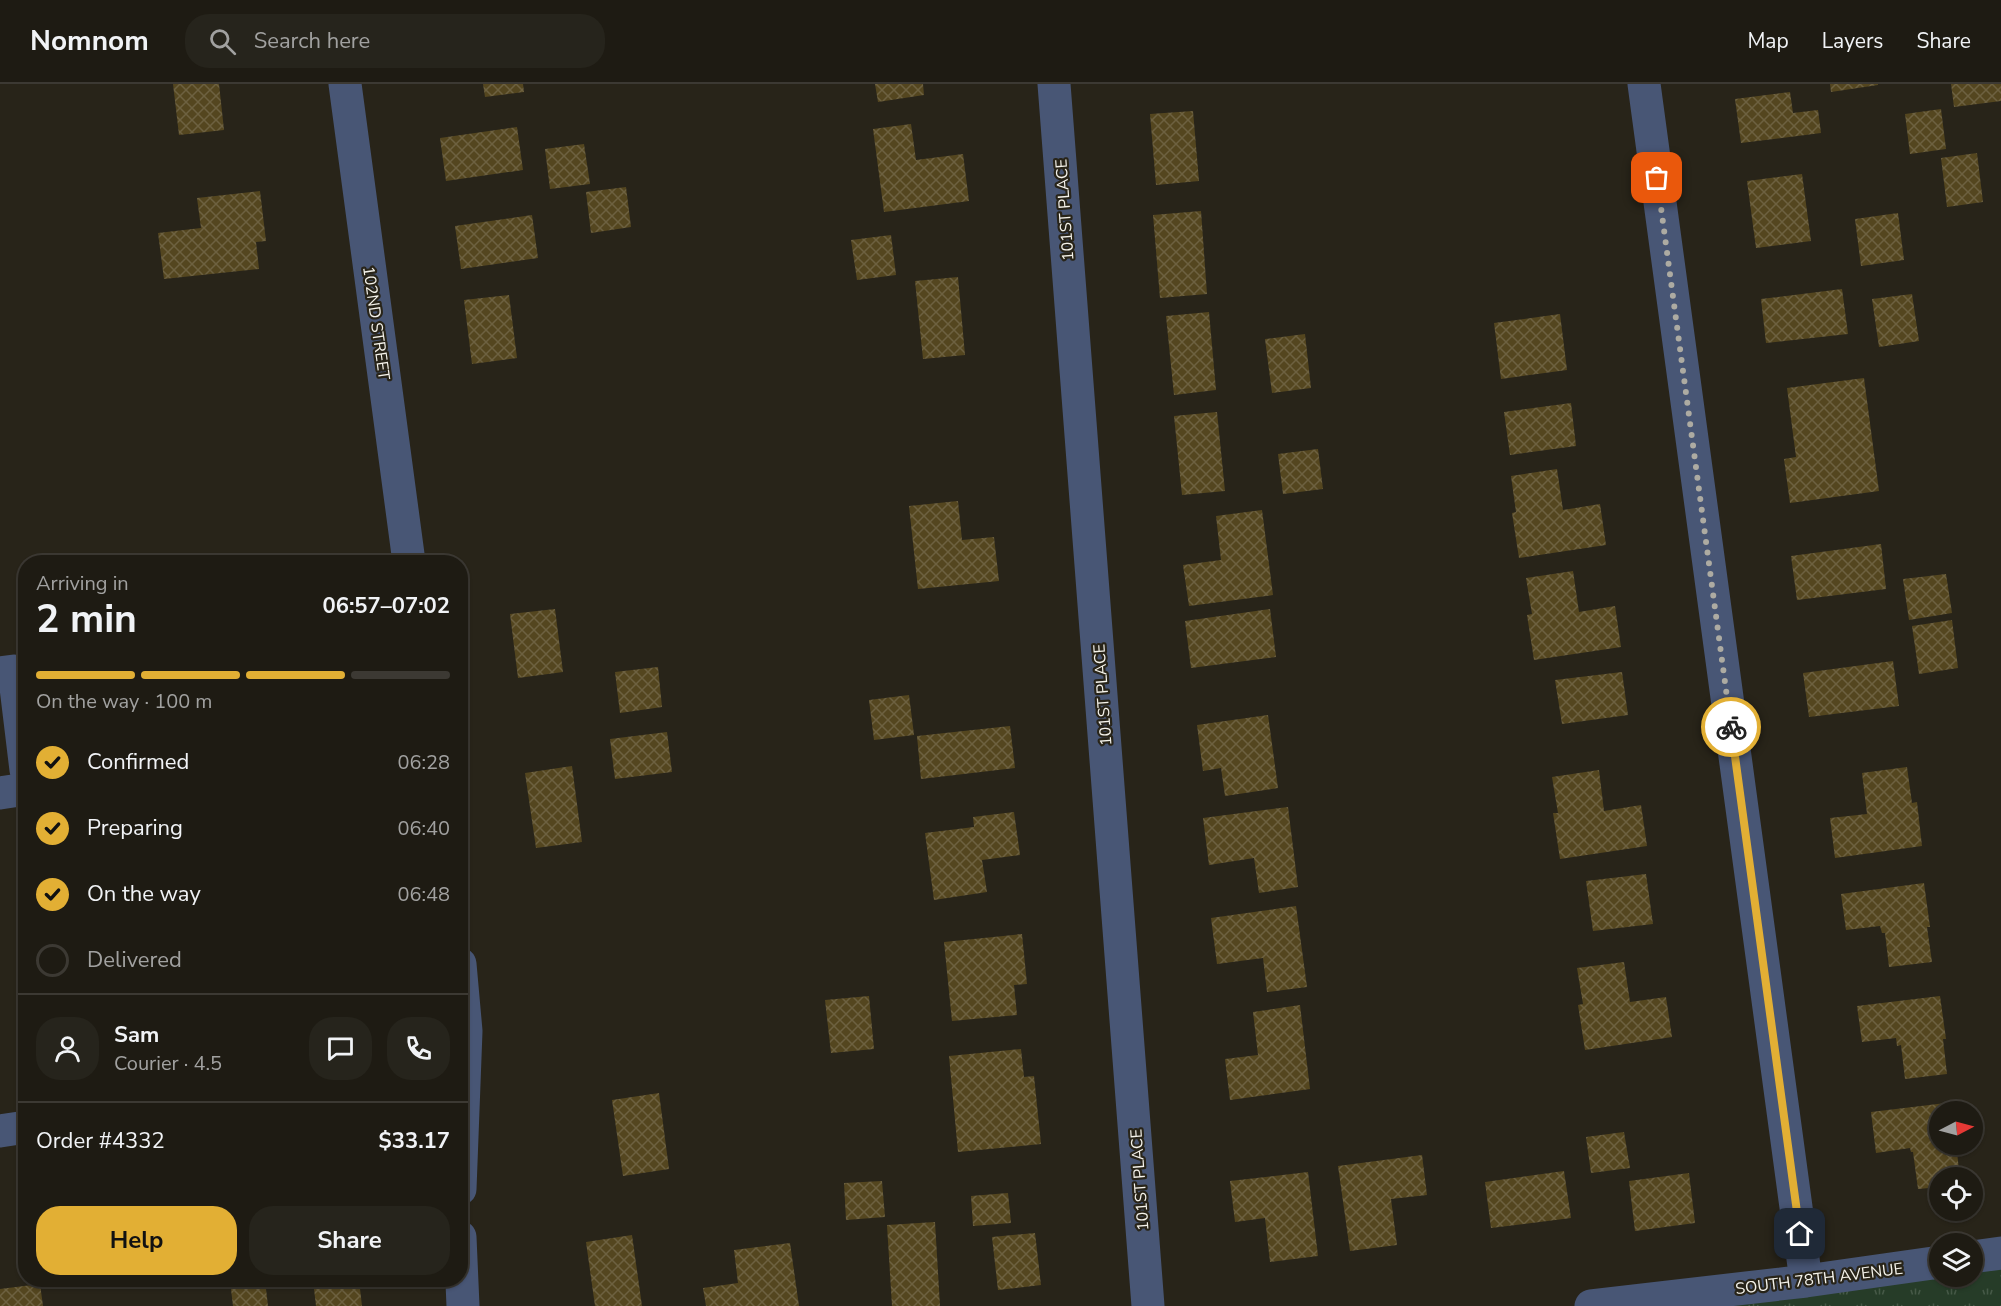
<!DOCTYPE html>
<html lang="en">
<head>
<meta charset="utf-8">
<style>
	body { margin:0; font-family:"Nunito Sans",sans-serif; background:#26241c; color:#f1f3f6; height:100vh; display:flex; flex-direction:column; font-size:22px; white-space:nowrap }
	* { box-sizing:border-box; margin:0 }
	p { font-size:20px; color:#a1a1a0 }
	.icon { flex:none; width:33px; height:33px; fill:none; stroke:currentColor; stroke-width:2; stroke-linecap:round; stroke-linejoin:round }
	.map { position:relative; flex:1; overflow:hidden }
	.drawer { position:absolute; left:18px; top:471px; width:450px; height:732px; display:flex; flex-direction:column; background:#1e1b13; border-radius:24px; box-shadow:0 2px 4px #0004,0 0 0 2px #3c3933 }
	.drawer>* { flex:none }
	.needle { width:39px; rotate:84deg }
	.tools { position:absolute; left:1929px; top:1017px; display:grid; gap:12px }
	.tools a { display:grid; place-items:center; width:54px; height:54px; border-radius:50%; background:#1e1b13; box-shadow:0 2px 4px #0004,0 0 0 2px #3c3933; font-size:30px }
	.pin { position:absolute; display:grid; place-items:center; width:51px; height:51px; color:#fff; margin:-26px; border-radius:12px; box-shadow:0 3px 9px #0006 }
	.courier { position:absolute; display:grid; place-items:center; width:60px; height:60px; margin:-30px; border:4px solid #e2af34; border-radius:50%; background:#fff; color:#222; box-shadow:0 2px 8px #0007 }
	.summary em { font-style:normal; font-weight:700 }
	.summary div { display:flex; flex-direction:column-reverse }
	.summary { display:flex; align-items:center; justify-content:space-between; height:102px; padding:0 18px }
	h1 { font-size:39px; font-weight:700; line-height:45px }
	.bar { display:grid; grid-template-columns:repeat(4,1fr); gap:9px 6px; align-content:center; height:72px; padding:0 18px }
	.bar i { height:8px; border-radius:4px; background:#3c3933 }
	.bar .on { background:#e2af34 }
	.bar p { grid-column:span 4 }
	.line { display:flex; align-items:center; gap:15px; padding:0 18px; border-top:2px solid #3c3933 }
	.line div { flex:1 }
	.round { display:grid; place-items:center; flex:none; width:63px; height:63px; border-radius:24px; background:#26241c }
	ol { padding:0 18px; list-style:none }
	li { display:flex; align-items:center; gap:18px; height:66px }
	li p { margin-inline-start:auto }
	li .icon { padding:6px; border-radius:50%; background:#e2af34; color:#111; stroke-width:4 }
	li:last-child { color:#a1a1a0 }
	li i { width:33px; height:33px; border:3px solid #3c3933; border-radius:50% }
	.cta { display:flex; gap:12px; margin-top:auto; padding:12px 18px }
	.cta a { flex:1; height:69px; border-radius:24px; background:#e2af34; color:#111; font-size:24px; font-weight:700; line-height:69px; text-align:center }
	.cta a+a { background:#26241c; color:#f1f3f6 }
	header { display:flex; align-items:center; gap:36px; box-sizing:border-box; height:84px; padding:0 30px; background:#1e1b13; border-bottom:2px solid #3c3933 }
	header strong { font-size:28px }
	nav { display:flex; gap:33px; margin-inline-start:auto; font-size:21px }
	.search { width:420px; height:54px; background:#26241c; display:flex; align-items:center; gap:15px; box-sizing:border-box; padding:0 21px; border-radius:24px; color:#a1a1a0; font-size:22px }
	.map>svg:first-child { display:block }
	.grass { fill:url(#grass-tufts) }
	.building { fill:url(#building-cross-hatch) }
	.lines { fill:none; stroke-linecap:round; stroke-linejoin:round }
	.minor { stroke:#485675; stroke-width:33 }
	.done { stroke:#adaba2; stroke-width:6; stroke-dasharray:0 10.8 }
	.route { stroke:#e2af34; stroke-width:8 }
	.labels { text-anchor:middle; stroke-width:4.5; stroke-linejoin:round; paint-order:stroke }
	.street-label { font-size:16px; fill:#f5f3eb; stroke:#282419 }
</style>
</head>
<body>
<header>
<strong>Nomnom</strong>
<div class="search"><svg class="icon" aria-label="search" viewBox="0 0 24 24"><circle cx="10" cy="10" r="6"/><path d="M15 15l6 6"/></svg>Search here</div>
<nav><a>Map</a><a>Layers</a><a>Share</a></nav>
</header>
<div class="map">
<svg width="2001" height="1222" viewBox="0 0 2001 1222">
	<defs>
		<pattern id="grass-tufts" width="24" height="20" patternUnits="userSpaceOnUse" patternTransform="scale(1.5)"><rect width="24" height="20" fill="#263c28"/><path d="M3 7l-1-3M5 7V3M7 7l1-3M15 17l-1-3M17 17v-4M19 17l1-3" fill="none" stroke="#465947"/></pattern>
		<pattern id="building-cross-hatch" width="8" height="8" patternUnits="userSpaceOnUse" patternTransform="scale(1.5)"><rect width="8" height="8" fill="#54461f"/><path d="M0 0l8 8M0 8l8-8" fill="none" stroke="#6d6140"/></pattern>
	</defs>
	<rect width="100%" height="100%" fill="#282419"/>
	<path class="grass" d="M2001,1182V1222H1688L1940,1192H1972L1973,1186Z"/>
	<path class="building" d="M173,0H219L224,46L179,51Z
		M483,0H523L524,8L485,13Z
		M875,0H923L924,11L878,18Z
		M1830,0H1878V1L1831,8Z
		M1951,0H2001V17L1954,23Z
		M1790,8L1793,29L1818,26L1821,49L1741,59L1735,15Z
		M1941,25L1946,65L1910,70L1905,30Z
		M1193,27L1199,97L1156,101L1150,30Z
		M911,40L916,76L963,70L969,117L884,128L873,45Z
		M517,43L523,86L446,97L440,54Z
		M584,60L590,100L550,105L545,65Z
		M1977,69L1983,118L1947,123L1941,74Z
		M1802,90L1811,157L1756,164L1747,97Z
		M626,103L631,143L591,149L586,108Z
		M260,107L266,157L256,158L259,185L164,195L158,149L201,144L197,114Z
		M1201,127L1207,210L1160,214L1153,131Z
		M1898,129L1904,176L1861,182L1855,135Z
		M532,131L538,174L461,185L455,142Z
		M891,151L896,191L857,196L851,156Z
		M958,193L965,271L923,275L915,197Z
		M1842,205L1848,250L1766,259L1761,215Z
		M1912,210L1919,257L1879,263L1872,215Z
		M509,211L517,274L472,280L464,216Z
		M1209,228L1216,306L1174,311L1166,232Z
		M1560,230L1567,286L1501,295L1494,239Z
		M1305,250L1311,304L1272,309L1265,255Z
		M1864,294L1879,407L1790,419L1784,375L1796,373L1787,304Z
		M1571,319L1576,362L1510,371L1504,328Z
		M1217,328L1225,407L1182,411L1174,332Z
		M1318,365L1323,405L1283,410L1278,370Z
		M1557,385L1563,426L1600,420L1606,461L1519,474L1512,429L1516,428L1511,392Z
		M958,417L962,456L994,453L999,497L918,505L909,422Z
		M1262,426L1273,511L1189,522L1183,481L1221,476L1216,432Z
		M1881,460L1886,505L1797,516L1791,472Z
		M1573,487L1579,528L1615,522L1621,563L1534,576L1527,531L1532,530L1526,494Z
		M1946,490L1952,529L1909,536L1903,495Z
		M555,525L563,588L518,594L510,530Z
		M1270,525L1276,573L1191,584L1185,537Z
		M1952,536L1958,584L1919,590L1912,542Z
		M1893,577L1899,622L1809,633L1803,589Z
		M658,583L662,623L620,629L615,588Z
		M1622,588L1628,631L1562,640L1555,596Z
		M909,611L914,651L874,656L869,616Z
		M1268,631L1278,704L1225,712L1221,684L1203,687L1197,641Z
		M1010,642L1015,684L921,695L917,652Z
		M667,648L672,688L615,695L610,655Z
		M572,682L582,758L536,764L525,689Z
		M1907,683L1912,719L1917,718L1922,762L1835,774L1830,734L1867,730L1862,689Z
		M1599,686L1604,727L1641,721L1647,762L1560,775L1553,729H1558L1552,693Z
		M1288,723L1298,803L1259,809L1254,774L1209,781L1203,734Z
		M1014,728L1020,771L982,776L987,808L934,816L925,749L974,743L973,733Z
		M1646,790L1653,840L1593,847L1586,797Z
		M1924,799L1930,843H1927L1932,878L1889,883L1885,849H1882L1880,842L1846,846L1841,810Z
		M1296,822L1307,903L1267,908L1263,874L1217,880L1211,834Z
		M1022,850L1027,900L1014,901L1017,931L952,937L944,858Z
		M1624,878L1630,918L1666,913L1672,953L1585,966L1578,921L1583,920L1577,884Z
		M869,912L874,965L831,969L825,916Z
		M1940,912L1946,955H1943L1947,990L1905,995L1901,961L1897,962L1896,954L1862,958L1857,922Z
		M1300,921L1310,1005L1230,1016L1225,975L1258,971L1253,928Z
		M1021,965L1024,993L1034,992L1041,1060L958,1068L949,972Z
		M659,1009L669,1085L623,1092L612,1016Z
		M1954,1018L1955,1028H1940V1060H1956L1960,1094H1940V1103L1918,1105L1913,1068H1911L1910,1064L1876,1069L1871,1028Z
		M1624,1048L1630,1084L1591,1089L1586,1053Z
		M1422,1071L1427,1111L1391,1115L1397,1161L1350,1167L1338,1082Z
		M1564,1087L1571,1134L1491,1144L1485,1098Z
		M1308,1088L1318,1172L1270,1178L1265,1134L1235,1138L1230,1097Z
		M1689,1089L1695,1139L1635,1147L1629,1097Z
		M882,1097L885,1133L846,1136L844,1099Z
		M1008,1109L1011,1139L973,1142L971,1112Z
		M935,1138L940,1222H892L887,1141Z
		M1035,1149L1041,1201L998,1206L992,1153Z
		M632,1151L642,1222H595L586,1158Z
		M790,1159L799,1222H706L703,1204L738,1199L734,1166Z
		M238,1196H265L268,1222H233L230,1197Z
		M313,1196H359L362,1222H316Z
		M40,1200L43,1222H0V1205Z"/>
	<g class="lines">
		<path class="minor" d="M345,0L409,478
			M1054,0L1148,1222
			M1644,0L1806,1197
			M0,589L14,587L26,686
			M0,709L26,705
			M460,880L466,947L460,1105
			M0,1047L26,1043
			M460,1153L463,1222
			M1972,1173L2001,1169
			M1591,1222L1806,1197L1940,1178"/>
	</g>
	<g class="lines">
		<path class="done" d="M1657,94L1731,643"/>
		<path class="route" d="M1731,643L1800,1150"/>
	</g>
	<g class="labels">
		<g class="street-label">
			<text transform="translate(1064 126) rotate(-94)" y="6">101ST PLACE</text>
			<text transform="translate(377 239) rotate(82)" y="6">102ND STREET</text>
			<text transform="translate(1102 611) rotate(-94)" y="6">101ST PLACE</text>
			<text transform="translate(1139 1096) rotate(-94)" y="6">101ST PLACE</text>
			<text transform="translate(1819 1194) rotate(-7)" y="6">SOUTH 78TH AVENUE</text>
		</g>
	</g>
</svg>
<div class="tools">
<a><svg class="needle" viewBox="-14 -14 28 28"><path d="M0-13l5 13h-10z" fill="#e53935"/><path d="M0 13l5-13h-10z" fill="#a1a1a0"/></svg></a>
<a><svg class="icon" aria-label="locate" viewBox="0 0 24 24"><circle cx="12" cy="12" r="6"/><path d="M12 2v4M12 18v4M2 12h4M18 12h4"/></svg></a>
<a><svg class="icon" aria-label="layers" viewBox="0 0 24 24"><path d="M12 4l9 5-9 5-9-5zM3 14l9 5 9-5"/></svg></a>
</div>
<div class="pin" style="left:1657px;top:94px;background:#ea580c"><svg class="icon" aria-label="bag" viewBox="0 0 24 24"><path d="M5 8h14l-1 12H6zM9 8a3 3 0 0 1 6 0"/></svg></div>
<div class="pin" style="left:1800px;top:1150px;background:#1f2937"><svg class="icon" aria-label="home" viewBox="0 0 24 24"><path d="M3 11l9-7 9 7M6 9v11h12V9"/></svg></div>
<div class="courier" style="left:1731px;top:643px"><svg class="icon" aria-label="bike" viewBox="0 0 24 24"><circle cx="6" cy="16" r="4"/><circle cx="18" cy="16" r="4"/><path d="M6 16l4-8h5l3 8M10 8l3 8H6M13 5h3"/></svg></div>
<section class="drawer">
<div class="summary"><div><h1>2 min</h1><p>Arriving in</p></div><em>06:57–07:02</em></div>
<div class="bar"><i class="on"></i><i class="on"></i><i class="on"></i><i></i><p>On the way · 100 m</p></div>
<ol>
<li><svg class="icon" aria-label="check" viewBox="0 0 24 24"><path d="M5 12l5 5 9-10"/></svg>Confirmed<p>06:28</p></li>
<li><svg class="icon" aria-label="check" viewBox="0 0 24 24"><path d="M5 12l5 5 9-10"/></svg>Preparing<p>06:40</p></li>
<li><svg class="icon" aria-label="check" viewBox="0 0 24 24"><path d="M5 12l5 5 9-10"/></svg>On the way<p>06:48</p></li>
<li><i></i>Delivered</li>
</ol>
<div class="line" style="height:108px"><a class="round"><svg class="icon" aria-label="person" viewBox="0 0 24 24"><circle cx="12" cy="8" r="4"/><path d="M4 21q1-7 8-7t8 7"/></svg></a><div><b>Sam</b><p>Courier · 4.5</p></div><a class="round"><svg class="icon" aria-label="chat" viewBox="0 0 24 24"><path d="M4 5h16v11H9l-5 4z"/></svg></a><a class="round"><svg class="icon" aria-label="phone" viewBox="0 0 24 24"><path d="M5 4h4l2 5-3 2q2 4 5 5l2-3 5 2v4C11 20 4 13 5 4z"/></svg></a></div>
<div class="line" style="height:78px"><div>Order #4332</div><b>$33.17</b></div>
<div class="cta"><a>Help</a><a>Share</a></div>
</section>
</div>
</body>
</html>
